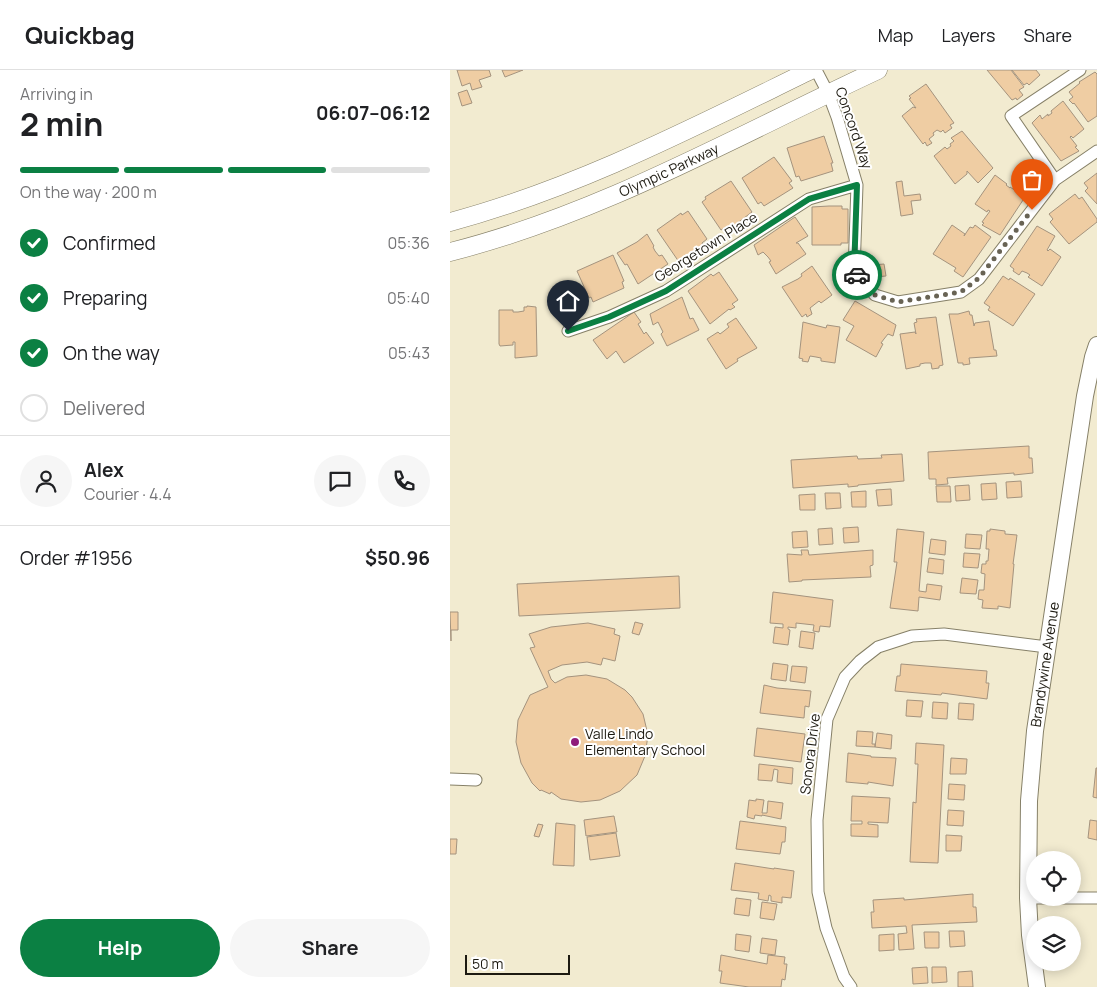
<!DOCTYPE html>
<html lang="en">
<head>
<meta charset="utf-8">
<style>
	body { margin:0; font-family:Manrope,sans-serif; background:#f6f6f6; color:#202124; height:100vh; display:flex; flex-direction:column; font-size:19px; white-space:nowrap }
	* { box-sizing:border-box; margin:0 }
	p { font-size:16px; color:#757577 }
	.icon { flex:none; width:28px; height:28px; fill:none; stroke:currentColor; stroke-width:2; stroke-linecap:round; stroke-linejoin:round }
	.map { position:relative; flex:1; overflow:hidden }
	.drawer { display:flex; flex-direction:column; background:#fff; width:450px }
	.drawer>* { flex:none }
	.controls { position:absolute; left:576px; top:781px; display:grid; gap:10px }
	.controls a { display:grid; place-items:center; width:55px; height:55px; border-radius:50%; background:#fff; box-shadow:0 2px 12px #0003; font-size:25px }
	.scale { position:absolute; left:15px; bottom:12px; width:105px; box-sizing:border-box; padding-left:5px; border:2px solid #1d1a11; border-top:0; font-size:14px; line-height:18px; white-space:nowrap; color:#1d1a11; -webkit-text-stroke:4px #fff; paint-order:stroke }
	.pin { position:absolute; display:grid; place-items:center; width:42px; height:42px; color:#fff; margin:-51px -21px; border-radius:50% 50% 50% 0; rotate:-45deg; box-shadow:0 0 5px #0007 }
	.pin .icon { rotate:45deg }
	.courier { position:absolute; display:grid; place-items:center; width:50px; height:50px; margin:-25px; border:4px solid #0b8043; border-radius:50%; background:#fff; color:#222; box-shadow:0 1px 6px #0007 }
	.summary em { font-style:normal; font-weight:700 }
	.summary div { display:flex; flex-direction:column-reverse }
	.summary { display:flex; align-items:center; justify-content:space-between; height:85px; padding:0 20px }
	h1 { font-size:32px; font-weight:700; line-height:38px }
	.bar { display:grid; grid-template-columns:repeat(4,1fr); gap:8px 5px; align-content:center; height:60px; padding:0 20px }
	.bar i { height:6px; border-radius:4px; background:#e0e0e0 }
	.bar .current { background:#0b8043 }
	.bar p { grid-column:span 4 }
	.line { display:flex; align-items:center; gap:12px; padding:0 20px; border-top:1px solid #e0e0e0 }
	.line div { flex:1 }
	.round { display:grid; place-items:center; flex:none; width:52px; height:52px; border-radius:26px; background:#f6f6f6 }
	ol { padding:0 20px; list-style:none }
	li { display:flex; align-items:center; gap:15px; height:55px }
	li p { margin-inline-start:auto }
	li .icon { padding:5px; border-radius:50%; background:#0b8043; color:#fff; stroke-width:4 }
	li:last-child { color:#757577 }
	li i { width:28px; height:28px; border:2px solid #e0e0e0; border-radius:50% }
	.primary-button { display:flex; gap:10px; margin-top:auto; padding:10px 20px }
	.primary-button a { flex:1; height:58px; border-radius:30px; background:#0b8043; color:#fff; font-size:20px; font-weight:700; line-height:58px; text-align:center }
	.primary-button a+a { background:#f6f6f6; color:#202124 }
	header { display:flex; align-items:center; gap:30px; box-sizing:border-box; height:70px; padding:0 25px; background:#fff; border-bottom:1px solid #e0e0e0 }
	header strong { font-size:24px }
	nav { display:flex; gap:28px; margin-inline-start:auto; font-size:18px }
	main { display:flex; flex:1; min-height:0 }
	.map>svg:first-child { display:block }
	.building { fill:#efcda3; stroke:#a4937e }
	.lines { fill:none; stroke-linecap:round; stroke-linejoin:round }
	.street-casing { stroke:#868068; stroke-width:13 }
	.secondary-casing { stroke:#868068; stroke-width:18 }
	.primary-casing { stroke:#868068; stroke-width:19 }
	.street { stroke:#fff; stroke-width:11 }
	.secondary { stroke:#fff; stroke-width:16 }
	.primary { stroke:#fff; stroke-width:18 }
	.done { stroke:#686354; stroke-width:5; stroke-dasharray:0 9 }
	.route { stroke:#0b8043; stroke-width:6 }
	.poi-dot { fill:#8f1b7b; stroke:#fff; stroke-width:2 }
	.labels { text-anchor:middle; stroke-width:4; stroke-linejoin:round; paint-order:stroke }
	.street-label { font-size:14px; fill:#1d1a11; stroke:#fff }
	.poi-label { font-size:14px; fill:#1d1a11; stroke:#fff; text-anchor:start }
</style>
</head>
<body>
<header>
<strong>Quickbag</strong>
<nav><a>Map</a><a>Layers</a><a>Share</a></nav>
</header>
<main>
<section class="drawer">
<div class="summary"><div><h1>2 min</h1><p>Arriving in</p></div><em>06:07–06:12</em></div>
<div class="bar"><i class="current"></i><i class="current"></i><i class="current"></i><i></i><p>On the way · 200 m</p></div>
<ol>
<li><svg class="icon" aria-label="check" viewBox="0 0 24 24"><path d="M5 12l5 5 9-10"/></svg>Confirmed<p>05:36</p></li>
<li><svg class="icon" aria-label="check" viewBox="0 0 24 24"><path d="M5 12l5 5 9-10"/></svg>Preparing<p>05:40</p></li>
<li><svg class="icon" aria-label="check" viewBox="0 0 24 24"><path d="M5 12l5 5 9-10"/></svg>On the way<p>05:43</p></li>
<li><i></i>Delivered</li>
</ol>
<div class="line" style="height:90px"><a class="round"><svg class="icon" aria-label="person" viewBox="0 0 24 24"><circle cx="12" cy="8" r="4"/><path d="M4 21q1-7 8-7t8 7"/></svg></a><div><b>Alex</b><p>Courier · 4.4</p></div><a class="round"><svg class="icon" aria-label="chat" viewBox="0 0 24 24"><path d="M4 5h16v11H9l-5 4z"/></svg></a><a class="round"><svg class="icon" aria-label="phone" viewBox="0 0 24 24"><path d="M5 4h4l2 5-3 2q2 4 5 5l2-3 5 2v4C11 20 4 13 5 4z"/></svg></a></div>
<div class="line" style="height:65px"><div>Order #1956</div><b>$50.96</b></div>
<div class="primary-button"><a>Help</a><a>Share</a></div>
</section>
<div class="map">
<svg width="647" height="917" viewBox="0 0 647 917">
	<rect width="100%" height="100%" fill="#f2ebd0"/>
	<path class="building" d="M7,0H39L41,6L29,10L32,17L22,20L20,13L12,16Z
		M52,0H73L55,7Z
		M537,0H561L574,17L569,20L573,25L567,30L566,28L562,30Z
		M562,0H586L590,5L579,15L577,13L574,15Z
		M645,2L647,4V46L638,52L624,33L623,34L619,30L623,27L619,22L630,13L629,12Z
		M476,14L504,53L500,55L502,58L495,63L493,60L491,62L487,60L483,63L484,65L479,69L482,73L477,76L475,72L473,74L452,46L463,37L466,38L459,29L461,28L459,26Z
		M17,20L22,33L12,36L8,23Z
		M613,31L634,59L623,68L621,66L620,67L627,76L625,77L629,81L611,91L582,53L590,45L592,49L598,44V46L602,43L601,41Z
		M512,61L543,98L528,113L517,101V104L505,114L484,86L495,77L497,79L501,76L500,74L504,71L501,68Z
		M374,66L383,93H381L383,101L351,111L349,106L346,107L337,78Z
		M324,87L342,111L339,113L343,118L314,136L311,132L308,134L292,108Z
		M647,103V134L635,121L638,118L634,113Z
		M545,105L557,114L556,115L560,118V117L566,121L567,118L577,124L550,165L532,155L534,153L532,152L540,141L538,140L537,142L525,134Z
		M281,111L302,142L278,160L276,157L271,160L252,132L256,129L255,127Z
		M452,111L454,126L470,124L471,130L461,131L463,144L451,146L446,112Z
		M625,124L629,129L632,127L647,149V152L619,174L600,152L603,149L599,144Z
		M379,136H392V139H398V173H391V175H362V137Z
		M238,141L257,169L252,173L254,177L249,180L248,178L229,192L207,160L231,143L232,145Z
		M345,147L358,166L346,173H348L356,184L326,204L319,192L321,191L318,187L313,182L308,185L304,175Z
		M502,155L515,164L514,166L520,157L523,158L525,155L541,167L513,207L504,201L506,198L483,184Z
		M587,156L605,166L597,180L598,181L600,179L611,187L592,216L578,207L580,205L577,203L572,201L569,205L563,201L564,199L560,196Z
		M197,164L204,176L203,177L205,181L209,186L212,185L218,194L188,214L177,194L175,195L167,183L187,172Z
		M163,185L174,211L172,212L174,218L143,232L141,227L139,228L127,201Z
		M434,194L436,206L425,207L423,195Z
		M362,196L382,225L371,233L369,231L360,238L362,244L357,247L356,244L352,247L332,217L348,209L352,206L351,204Z
		M269,202L288,230L282,234L285,237L280,240L279,239L260,254L238,221L261,204L263,206Z
		M553,206L559,210L560,208L585,224L563,256L538,240L540,237L534,233Z
		M232,227L240,249L243,248L249,260L217,276L211,264L213,262L208,252L203,255L200,244Z
		M405,231L446,255L443,266L438,264L434,269L431,273L433,274L426,287L396,270L404,256L393,250Z
		M77,236L86,237L87,286L65,288V272H63V275L50,276L49,274V240H63V242H68L74,241V237H77Z
		M519,241L520,245H522L524,256L525,253L539,251L544,280H546L547,286L519,288L520,294L513,295V293H508L499,244H508Z
		M184,242L191,252L188,254L194,264L196,262L204,273L174,293L166,281L157,289L143,270Z
		M486,247L493,295L489,296V298L482,299L481,293H475L470,294V296L456,299L450,264L465,262L466,264L464,253L467,252L466,249Z
		M286,248L307,278L287,289L288,291L276,299L257,269L268,262L270,264L274,261L279,257L277,254Z
		M353,252L376,258L377,255L390,257L385,293L371,291V288L366,287L360,286L358,292L352,291L353,289L349,288Z
		M579,376V388H582L583,403L564,405V403L497,408L498,414L486,415V409H479L478,382Z
		M452,384L454,411L408,415V416L398,417V414L343,418L341,390L407,386L408,389L432,388L431,385Z
		M571,411L572,427L557,428L556,412Z
		M546,413L547,429L532,430L531,414Z
		M519,415L520,430L506,431L505,416Z
		M486,416H500L501,432H487Z
		M441,419L442,435L428,436L426,420Z
		M416,421V437H402L401,422Z
		M375,423H390L391,438L376,439Z
		M365,424V440H350L349,425Z
		M408,457L409,472L394,473L393,458Z
		M382,458L383,474L369,475L368,459Z
		M447,459L474,462L469,521L476,522L477,514L492,516L490,530L469,527L468,541L440,538L447,492H444Z
		M540,459L555,461V464L567,465L563,494H564L560,538L548,536V539L532,538L533,530L528,529L529,520H534L535,504L531,503L532,494H536V491H538L539,479H536L537,461H540Z
		M357,461L358,477L343,478L342,462Z
		M516,464L532,465L530,479L515,478Z
		M481,469L496,471L495,485L479,483Z
		M351,480H358L359,485L423,480V495L420,496L421,507L352,510V511L339,512L337,484L352,485Z
		M514,483L530,484L528,498L513,497Z
		M479,488L494,490L493,504L477,502Z
		M229,506L230,538L69,546L67,514Z
		M512,508L528,510L526,524L510,523Z
		M323,522L383,530L380,557L370,556L369,562L363,561L364,555L346,553V558L338,557V559L340,560L338,575L323,573L325,557L333,558V554L320,553Z
		M0,542H8V560H1V571Z
		M185,552L193,554L189,565L182,563Z
		M138,553L165,559L164,564L170,566L165,591L153,588L151,595L137,592L112,595L98,601L101,609L105,613L117,607L136,605L157,609L175,620L182,627L193,644L198,665L195,686L187,705L170,721L150,730L131,732L111,729L101,722L100,724L91,720L90,721L82,713L71,693L66,672L68,650L80,625L98,617L80,578L85,577L79,564L101,557Z
		M351,561L365,563L363,579L349,577Z
		M323,593L338,595L336,611L321,609Z
		M451,594L537,601L536,613H539L537,629L492,623L491,625L445,621L447,606H450Z
		M342,596L357,597L355,613L340,611Z
		M314,615L327,618L361,621L359,637L355,636L354,648L310,643Z
		M457,630L473,631L471,647L456,646Z
		M483,632L498,633L497,649L482,648Z
		M509,633L524,634L523,650L508,649Z
		M307,658L355,664L351,692L304,686Z
		M407,661L423,662L422,674H425V677L406,676Z
		M427,663L442,665L441,679L425,677Z
		M466,673L494,675L488,793L460,792L463,732L466,733L468,694H465Z
		M398,683L421,686V687L446,688L443,716L418,712V714L396,712Z
		M501,688L517,689L516,704H500Z
		M309,694L343,698L342,714L327,712L328,700L324,699L322,711L308,710Z
		M646,698H647V728L643,727Z
		M499,714L515,715L514,730L498,729Z
		M402,726L440,728L438,753L418,752V754L428,755V767L401,766V754H412V751H401Z
		M306,729L314,730L312,743H317L318,731L333,733L331,749L312,745V746L305,745L304,749L297,747L299,730L306,731Z
		M498,740L514,741L513,756L497,755Z
		M164,746L167,762L136,766L134,750Z
		M640,750L647,751V770L638,768Z
		M290,751L336,757L335,772H332L330,784L286,779Z
		M106,753L125,755L124,796L103,795Z
		M88,754L93,755L89,767L84,766Z
		M166,763L170,786L140,790L137,767Z
		M496,765L512,766L511,781H496Z
		M0,769H7L6,784H0Z
		M285,793L324,799V798L344,801L341,828L332,827V833L321,831V826L319,825L318,831L308,829L309,823L281,820Z
		M523,824V837H526L527,852L462,855L464,879L449,880L448,864L457,863L456,856L422,858L421,842H424L423,830L454,828V830Z
		M286,828L301,830L299,846L284,844Z
		M312,832L327,834L324,850L310,848Z
		M499,861H514L515,876L500,877Z
		M474,862H489V878H475Z
		M286,864L301,866L299,882L285,880Z
		M444,864V880L429,881V865Z
		M312,868L327,870L325,885L310,883Z
		M271,885L317,894L318,885L335,887L334,894H337L335,910L332,909L331,917H299L270,913L272,901H269Z
		M477,897L478,913L463,914L462,898Z
		M482,897H496L497,912L482,913Z
		M522,901L523,917H508V902Z"/>
	<g class="lines">
		<g class="street-casing">
			<path id="street" d="M366,0L378,23L387,47L407,115L404,202L425,225L448,232L511,222L529,209L605,110L647,81
				M605,110L561,46L630,0
				M118,261L159,247L216,221L359,129L407,115
				M0,709L26,710
				M578,828H647
				M401,917L394,907L376,858L368,822L367,750L377,649L395,607L410,591L428,577L462,566L494,564L597,577"/>
		</g>
		<g class="secondary-casing">
			<g id="secondary">
				<path id="s1" d="M587,917L580,865L578,828L579,731L585,661L635,326L643,287L647,275"/>
			</g>
		</g>
		<g class="primary-casing">
			<g id="primary">
				<path d="M0,152C127,118 244,57 361,0"/>
				<path id="s2" d="M0,182C151,144 288,65 428,0"/>
			</g>
		</g>
		<use href="#street" class="street"/>
		<use href="#secondary" class="secondary"/>
		<use href="#primary" class="primary"/>
	</g>
	<g class="lines">
		<path class="done" d="M407,205L425,225L448,232L511,222L529,208L582,140"/>
		<path class="route" d="M118,261L159,247L216,221L359,129L407,115L404,202L407,205"/>
	</g>
	<circle class="poi-dot" cx="125" cy="672" r="5"/>
	<g class="labels">
		<g class="street-label">
			<text transform="translate(404 58) rotate(71)" y="5">Concord Way</text>
			<text dy="5" stroke="none"><textPath href="#s2" startOffset="234">Olympic Parkway</textPath></text>
			<text transform="translate(256 177) rotate(-32)" y="5">Georgetown Place</text>
			<text dy="5" stroke="none"><textPath href="#s1" startOffset="324">Brandywine Avenue</textPath></text>
			<text transform="translate(360 684) rotate(-83)" y="5">Sonora Drive</text>
		</g>
		<g class="poi-label">
			<text x="135" y="669">Valle Lindo<tspan x="135" dy="16">Elementary School</tspan></text>
		</g>
	</g>
</svg>
<div class="controls">
<a><svg class="icon" aria-label="locate" viewBox="0 0 24 24"><circle cx="12" cy="12" r="6"/><path d="M12 2v4M12 18v4M2 12h4M18 12h4"/></svg></a>
<a><svg class="icon" aria-label="layers" viewBox="0 0 24 24"><path d="M12 4l9 5-9 5-9-5zM3 14l9 5 9-5"/></svg></a>
</div>
<div class="scale">50 m</div>
<div class="pin" style="left:582px;top:140px;background:#ea580c"><svg class="icon" aria-label="bag" viewBox="0 0 24 24"><path d="M5 8h14l-1 12H6zM9 8a3 3 0 0 1 6 0"/></svg></div>
<div class="pin" style="left:118px;top:261px;background:#1f2937"><svg class="icon" aria-label="home" viewBox="0 0 24 24"><path d="M3 11l9-7 9 7M6 9v11h12V9"/></svg></div>
<div class="courier" style="left:407px;top:205px"><svg class="icon" aria-label="car" viewBox="0 0 24 24"><path d="M5 17H2v-5l4-1 3-4h7l3 4 3 1v5h-3M9 17h6M6 11h13"/><circle cx="7" cy="17" r="2"/><circle cx="17" cy="17" r="2"/></svg></div>
</div>
</main>
</body>
</html>
